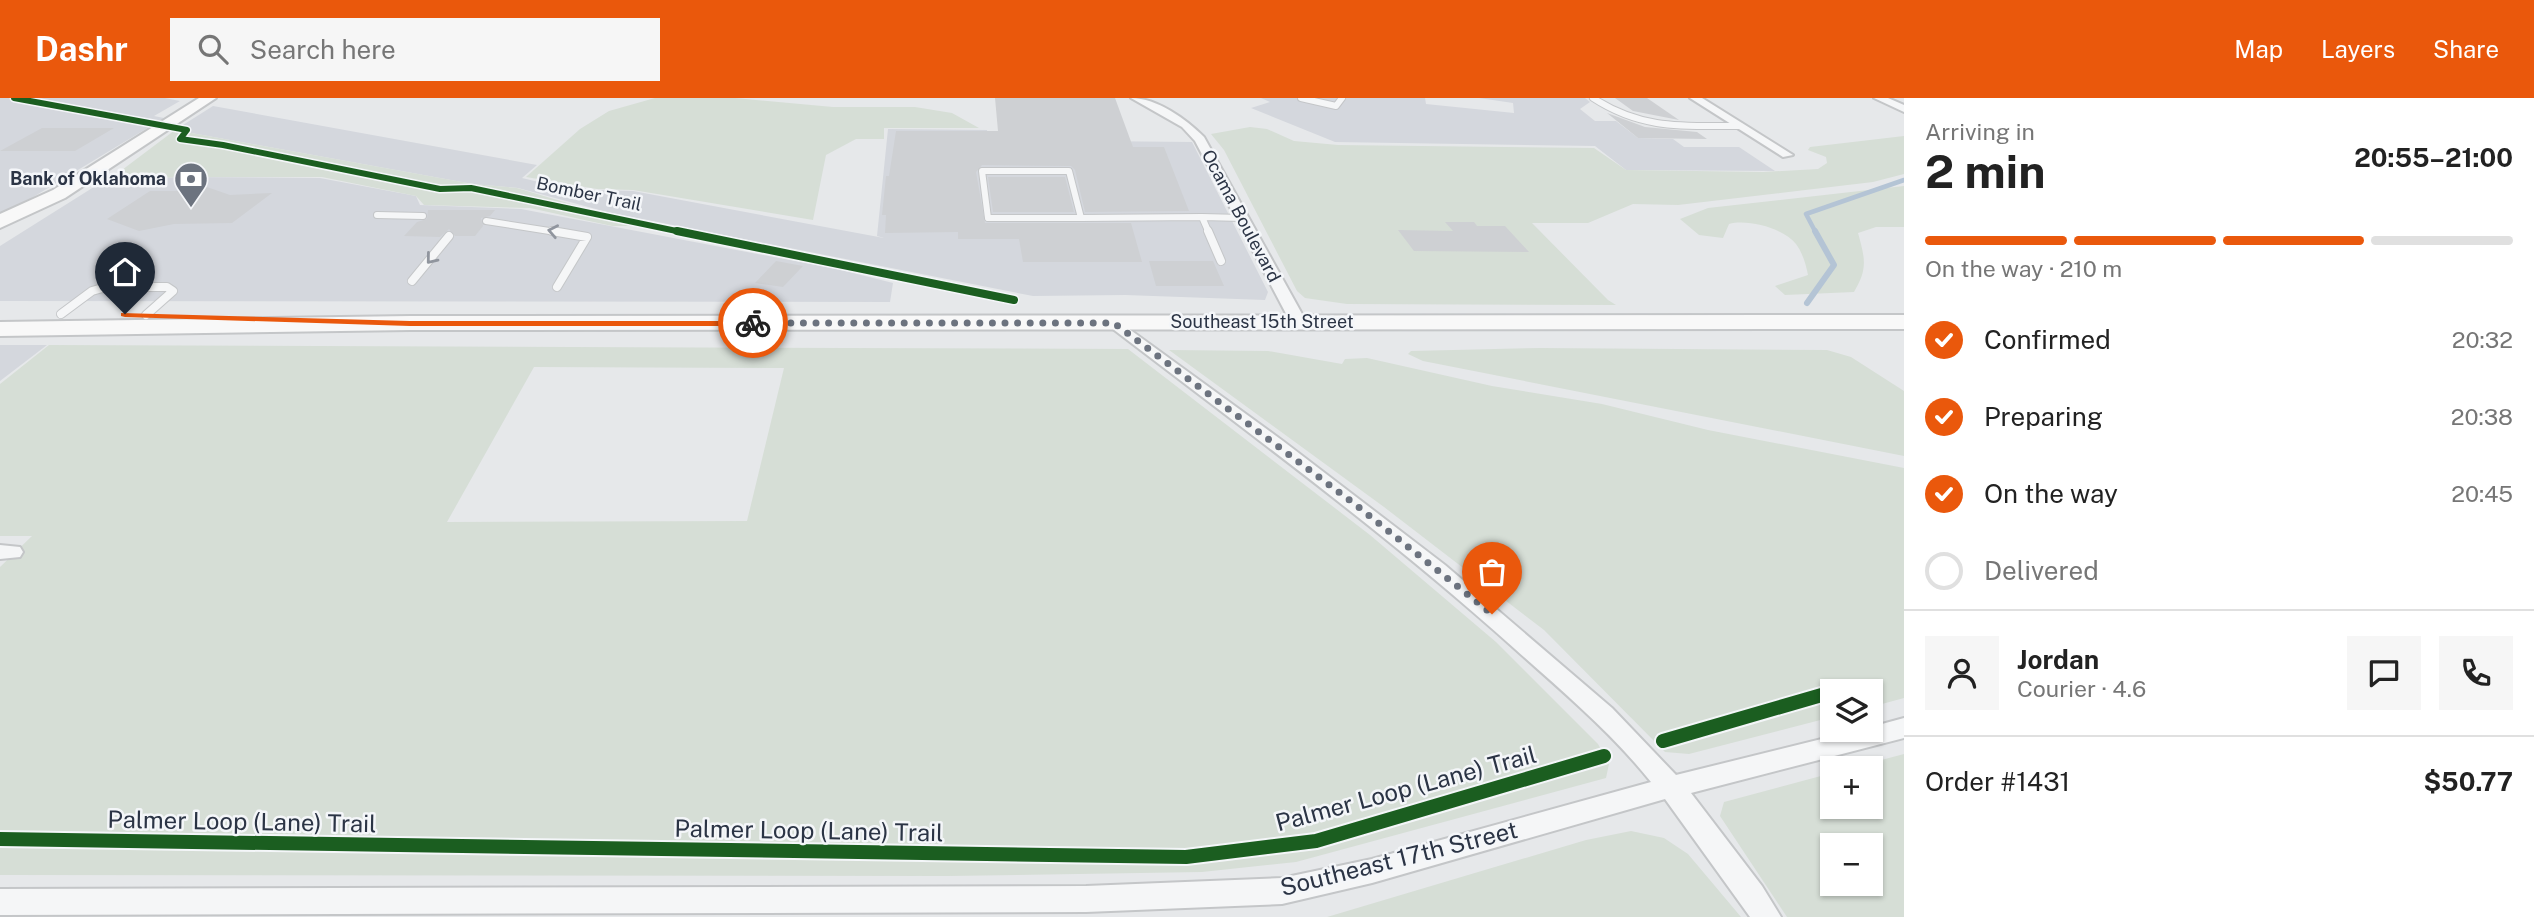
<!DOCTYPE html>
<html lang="en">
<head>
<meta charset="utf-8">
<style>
	body { margin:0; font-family:"Public Sans",sans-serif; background:#f6f6f6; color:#222; height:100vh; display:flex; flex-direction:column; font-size:26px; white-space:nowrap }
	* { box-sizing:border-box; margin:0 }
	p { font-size:23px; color:#767676 }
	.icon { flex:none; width:38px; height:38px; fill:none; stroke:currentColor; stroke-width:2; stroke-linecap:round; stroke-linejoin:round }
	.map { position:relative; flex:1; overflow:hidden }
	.panel { display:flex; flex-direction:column; background:#fff; width:630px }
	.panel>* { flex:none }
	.fabs { position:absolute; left:1820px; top:581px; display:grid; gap:14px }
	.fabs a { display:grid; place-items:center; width:63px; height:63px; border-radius:0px; background:#fff; box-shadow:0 2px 5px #0004; font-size:35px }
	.pin { position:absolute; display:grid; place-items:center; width:60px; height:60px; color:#fff; margin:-72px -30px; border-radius:50% 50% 50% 0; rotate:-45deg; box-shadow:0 0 7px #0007 }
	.pin .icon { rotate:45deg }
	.courier { position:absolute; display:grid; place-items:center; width:70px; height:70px; margin:-35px; border:5px solid #ea580c; border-radius:50%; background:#fff; color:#222; box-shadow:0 2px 9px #0007 }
	.head em { font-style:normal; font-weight:700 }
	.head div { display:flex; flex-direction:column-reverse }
	.head { display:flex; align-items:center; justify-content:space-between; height:119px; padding:0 21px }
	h1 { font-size:46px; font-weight:700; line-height:52px }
	.bar { display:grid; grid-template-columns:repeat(4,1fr); gap:10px 7px; align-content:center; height:84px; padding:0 21px }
	.bar i { height:9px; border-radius:5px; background:#e0e0e0 }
	.bar .on { background:#ea580c }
	.bar p { grid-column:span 4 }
	.line { display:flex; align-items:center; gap:18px; padding:0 21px; border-top:2px solid #e0e0e0 }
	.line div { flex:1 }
	.round { display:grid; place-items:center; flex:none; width:74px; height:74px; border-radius:0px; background:#f6f6f6 }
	ol { padding:0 21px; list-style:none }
	li { display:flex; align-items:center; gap:21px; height:77px }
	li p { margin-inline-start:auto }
	li .icon { padding:7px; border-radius:50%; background:#ea580c; color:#fff; stroke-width:4 }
	li:last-child { color:#767676 }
	li i { width:38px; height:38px; border:4px solid #e0e0e0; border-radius:50% }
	header { display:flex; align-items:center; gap:42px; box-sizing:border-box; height:98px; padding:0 35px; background:#ea580c; color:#fff }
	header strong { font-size:33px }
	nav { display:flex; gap:38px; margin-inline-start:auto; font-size:24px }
	.search { width:490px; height:63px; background:#f6f6f6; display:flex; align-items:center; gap:18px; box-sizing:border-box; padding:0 24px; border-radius:0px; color:#767676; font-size:26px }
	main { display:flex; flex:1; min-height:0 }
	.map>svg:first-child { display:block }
	.built { fill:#d4d7dd }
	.green { fill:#d6ded6; fill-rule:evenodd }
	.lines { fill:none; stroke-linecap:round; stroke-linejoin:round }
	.stream-far1 { stroke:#b4c4d5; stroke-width:4.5 }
	.stream { stroke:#b4c4d5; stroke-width:6 }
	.building { fill:#ced0d3 }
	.service-far1-casing { stroke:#c4c6c8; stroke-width:8 }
	.service-casing { stroke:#c4c6c8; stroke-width:10 }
	.minor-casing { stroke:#c4c6c8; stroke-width:4 }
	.secondary-casing { stroke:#c4c6c8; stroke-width:4 }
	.service-far1 { stroke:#f5f6f7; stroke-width:6 }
	.service { stroke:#f5f6f7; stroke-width:8 }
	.minor { fill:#f5f6f7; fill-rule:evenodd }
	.secondary { fill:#f8f8f8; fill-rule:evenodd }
	.cycleway-far2-casing { stroke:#f4f6f9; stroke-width:9 }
	.cycleway-far1-casing { stroke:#f4f6f9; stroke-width:11 }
	.cycleway-casing { stroke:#f4f6f9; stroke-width:18 }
	.cycleway-far2 { stroke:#1b5e20; stroke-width:6 }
	.cycleway-far1 { stroke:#1b5e20; stroke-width:8 }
	.cycleway { stroke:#1b5e20; stroke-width:14 }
	.oneway { stroke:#90959e }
	.route { fill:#ea580c }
	.done { stroke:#6c737f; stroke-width:7; stroke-dasharray:0 12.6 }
	.labels { text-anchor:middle; stroke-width:5; stroke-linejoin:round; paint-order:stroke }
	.far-poi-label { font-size:18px; font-weight:bold; fill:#2b3445; stroke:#f4f6f9; text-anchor:end }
	.far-street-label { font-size:18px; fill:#2b3445; stroke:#f4f6f9 }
	.near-street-label { font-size:24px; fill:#2b3445; stroke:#f4f6f9 }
</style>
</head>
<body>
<header>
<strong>Dashr</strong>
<div class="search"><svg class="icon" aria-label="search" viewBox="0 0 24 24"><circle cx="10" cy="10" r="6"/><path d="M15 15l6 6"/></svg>Search here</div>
<nav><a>Map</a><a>Layers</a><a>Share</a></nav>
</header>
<main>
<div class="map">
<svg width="1904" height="819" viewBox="0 0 1904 819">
	<rect width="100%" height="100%" fill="#e6e8ea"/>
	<path class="built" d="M0,0H165L180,3L154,18L164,20L0,119Z
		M1261,0H1425L1426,6L1514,15L1513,5L1479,0H1585L1590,4L1580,11L1595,23H1616L1638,40L1673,41L1684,49H1739L1775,73L1626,72L1595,48L1335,44L1251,10L1270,4Z
		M213,8L537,67L522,80L543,85L595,92L633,93L884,140L877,138L888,31L987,32L988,42L1192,44L1268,194L1265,202L1125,197L1033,198L607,114L518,90L473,86L175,32Z
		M181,79L320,80L416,98L420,107L521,111L837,171L893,185L890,204L0,203V148L105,82Z
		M0,247H47L0,283Z"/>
	<path class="green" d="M655,0H735L833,9H915L952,15L979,30H884V41H856L826,57L813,122L633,92L597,91L526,79L580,31L609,13Z
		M1250,29L1267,31L1294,43L1338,47L1594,50L1626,72L1763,74L1818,71L1827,65L1826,59L1808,52L1810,49L1904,38V76L1873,84L1678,107L1633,106L1588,125H1532L1608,202L1616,207L1347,206L1305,200L1297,193L1224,52L1211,36Z
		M175,32L473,86L517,90L631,124L636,128H612L530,110L424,107L416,98L322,79H182L118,82L121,77L118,75Z
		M1904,88V129H1876L1858,135C1865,160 1868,171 1854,194L1785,197L1775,188L1808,177C1806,166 1802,154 1796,146C1783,130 1748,121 1729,126L1723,140L1699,137L1680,121L1708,110Z
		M49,247L1128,251L1370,437L1496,544L1598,646L1609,666L1606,680L1296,764L1202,774L948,778L0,777V469L32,438H0V286ZM534,269L784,270L747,423L447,424Z
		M1540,250L1827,252L1851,259L1904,293V358L1423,263L1408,256L1411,253Z
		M1169,252L1268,253L1342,266L1345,261L1367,260L1492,288L1602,306L1708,332L1904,370V600L1871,609V593H1832V619L1689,656L1665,654L1544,532L1384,409Z
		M1904,656V819H1787L1720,718L1724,704L1832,675V709H1871V670H1851ZM1832,747H1871V786H1832Z
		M1631,733L1664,740L1688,756L1741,819H1327L1586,742Z"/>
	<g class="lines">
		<path class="stream-far1" d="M1816,135L1806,116L1904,82"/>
		<path class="stream" d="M1807,205L1834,167L1815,133"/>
	</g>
	<path class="building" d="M995,0H1115L1133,49H1164L1189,113L1085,114L1075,72L1071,68L982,67L976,74L985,125H1131L1142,164H1023L1019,141H958V134L885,135L886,117H882L886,78H889L896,33H998Z
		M1615,0H1647L1679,22L1633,13Z
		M1607,15L1645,29L1697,34L1707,41L1638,40Z
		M42,30H114L75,53H0Z
		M988,79H1065L1074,114H993Z
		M204,88L230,97L272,95L232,125L174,126L139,133L107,121L150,93H175Z
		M428,112H495L490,118L481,120L483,128L475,138H455L449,131L440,139L404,138L417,124L427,121Z
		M1445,124H1474L1477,128H1505L1529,154L1414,153L1398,132L1453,133Z
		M776,163L803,168L783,189L755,185Z
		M1149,163H1213L1224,188H1156Z"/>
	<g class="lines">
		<g class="service-far1-casing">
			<path id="service-far1" d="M1301,0L1336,8L1342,0
				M1593,0C1642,32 1684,28 1740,28
				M982,73H1069L1081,120H988Z
				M377,117L423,118
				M1081,120L1202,119
				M486,123L562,135
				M1209,135L1202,119L1242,120"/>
		</g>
		<g class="service-casing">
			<path id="service" d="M552,133L587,139L557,189
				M1208,133L1221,163
				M412,183L449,138
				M61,216L92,193L106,189H167L173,193L146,217"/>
		</g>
		<g class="minor-casing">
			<path id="minor" d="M1131,0C1157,0 1186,21 1204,39L1307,225L1304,228L1299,230L1291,225L1195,43L1182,29Z
				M1690,0H1702L1793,57L1783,59Z
				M1874,0H1888L1904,7V14Z
				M1114,220L1283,343L1445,467L1612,610L1676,677L1858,632H1871V629L1904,620V640L1691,695L1762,788L1781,819H1750L1665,701L1372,785L1282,806L1086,814L0,817V791L1086,788L1282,780L1372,761L1651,684C1611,634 1562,593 1515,551C1386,435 1246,333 1109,228L1106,225L1109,222Z
				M0,447L20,449L23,454L20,459L0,461Z"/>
		</g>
		<g class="secondary-casing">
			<path id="secondary" d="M199,0H216L65,100L0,130V116L53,92Z
				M1904,217V231L410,232L0,238V224L410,218Z"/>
		</g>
		<use href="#service-far1" class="service-far1"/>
		<use href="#service" class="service"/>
		<use href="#minor" class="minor"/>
		<use href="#secondary" class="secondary"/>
		<g class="cycleway-far2-casing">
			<path id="cycleway-far2" d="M14,0L187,32L180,41L223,47L440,91L471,90L686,135"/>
		</g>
		<g class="cycleway-far1-casing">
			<path id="cycleway-far1" d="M677,133L1014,202"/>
		</g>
		<g class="cycleway-casing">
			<path id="cycleway" d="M1663,643L1832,594
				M0,741L1186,759L1316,743L1604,658"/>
		</g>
		<use href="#cycleway-far2" class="cycleway-far2"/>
		<use href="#cycleway-far1" class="cycleway-far1"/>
		<use href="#cycleway" class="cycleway"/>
	</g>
	<defs><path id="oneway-chevron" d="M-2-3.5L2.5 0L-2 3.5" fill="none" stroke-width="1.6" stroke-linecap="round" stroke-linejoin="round" transform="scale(1.75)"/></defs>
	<g class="oneway">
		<use href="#oneway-chevron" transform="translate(553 133) rotate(-169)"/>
		<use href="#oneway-chevron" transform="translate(431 161) rotate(129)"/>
	</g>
	<path class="route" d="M121,215L410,223H753L758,225L753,228H410L125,219L121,218Z"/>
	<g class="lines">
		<path class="done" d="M753,225H1114L1356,407L1492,516"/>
	</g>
	<defs>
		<g id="bank-pin" transform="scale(1.75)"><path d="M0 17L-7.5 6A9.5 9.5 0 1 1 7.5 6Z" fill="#6c737f" stroke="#f4f6f9"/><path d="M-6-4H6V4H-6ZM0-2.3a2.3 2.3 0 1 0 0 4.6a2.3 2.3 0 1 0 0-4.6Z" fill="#fff"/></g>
	</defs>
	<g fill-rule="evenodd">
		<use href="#bank-pin" x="191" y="81"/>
	</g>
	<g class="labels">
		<g class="far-poi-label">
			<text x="166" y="87">Bank of Oklahoma</text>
		</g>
		<g class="far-street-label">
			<text transform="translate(589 96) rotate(12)" y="6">Bomber Trail</text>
			<text transform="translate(1241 118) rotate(62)" y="6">Ocama Boulevard</text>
			<text x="1262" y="230">Southeast 15th Street</text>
		</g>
		<g class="near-street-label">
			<text transform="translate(1406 691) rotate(-15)" y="8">Palmer Loop (Lane) Trail</text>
			<text transform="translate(242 724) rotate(1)" y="8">Palmer Loop (Lane) Trail</text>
			<text transform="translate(809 733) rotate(1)" y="8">Palmer Loop (Lane) Trail</text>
			<text transform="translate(1399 761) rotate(-14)" y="8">Southeast 17th Street</text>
		</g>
	</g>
</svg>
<div class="fabs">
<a><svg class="icon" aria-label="layers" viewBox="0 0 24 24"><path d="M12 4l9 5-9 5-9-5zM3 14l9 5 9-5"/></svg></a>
<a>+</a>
<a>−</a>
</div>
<div class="pin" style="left:1492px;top:516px;background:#ea580c"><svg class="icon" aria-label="bag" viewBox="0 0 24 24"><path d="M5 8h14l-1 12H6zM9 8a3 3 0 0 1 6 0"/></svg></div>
<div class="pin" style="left:125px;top:216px;background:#1f2937"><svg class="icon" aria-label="home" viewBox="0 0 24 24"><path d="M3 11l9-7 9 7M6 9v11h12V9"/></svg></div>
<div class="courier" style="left:753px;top:225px"><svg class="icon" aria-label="bike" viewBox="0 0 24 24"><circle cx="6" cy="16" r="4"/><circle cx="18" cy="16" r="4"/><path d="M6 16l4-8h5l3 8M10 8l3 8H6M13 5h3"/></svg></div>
</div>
<section class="panel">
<div class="head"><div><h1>2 min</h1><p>Arriving in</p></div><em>20:55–21:00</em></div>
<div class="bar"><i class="on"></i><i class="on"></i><i class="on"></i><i></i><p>On the way · 210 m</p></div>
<ol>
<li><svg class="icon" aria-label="check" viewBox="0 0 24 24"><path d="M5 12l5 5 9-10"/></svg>Confirmed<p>20:32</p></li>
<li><svg class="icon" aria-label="check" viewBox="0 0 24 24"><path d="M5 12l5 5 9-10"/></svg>Preparing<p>20:38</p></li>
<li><svg class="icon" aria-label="check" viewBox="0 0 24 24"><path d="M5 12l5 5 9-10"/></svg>On the way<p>20:45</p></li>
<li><i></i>Delivered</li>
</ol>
<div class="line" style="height:126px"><a class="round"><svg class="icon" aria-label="person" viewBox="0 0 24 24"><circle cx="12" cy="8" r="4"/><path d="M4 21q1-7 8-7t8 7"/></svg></a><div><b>Jordan</b><p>Courier · 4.6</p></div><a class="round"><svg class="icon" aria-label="chat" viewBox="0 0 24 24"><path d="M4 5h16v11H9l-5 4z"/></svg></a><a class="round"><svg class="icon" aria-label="phone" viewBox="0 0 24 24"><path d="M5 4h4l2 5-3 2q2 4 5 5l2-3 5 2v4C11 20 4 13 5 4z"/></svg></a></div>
<div class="line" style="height:91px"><div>Order #1431</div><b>$50.77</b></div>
</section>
</main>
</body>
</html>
